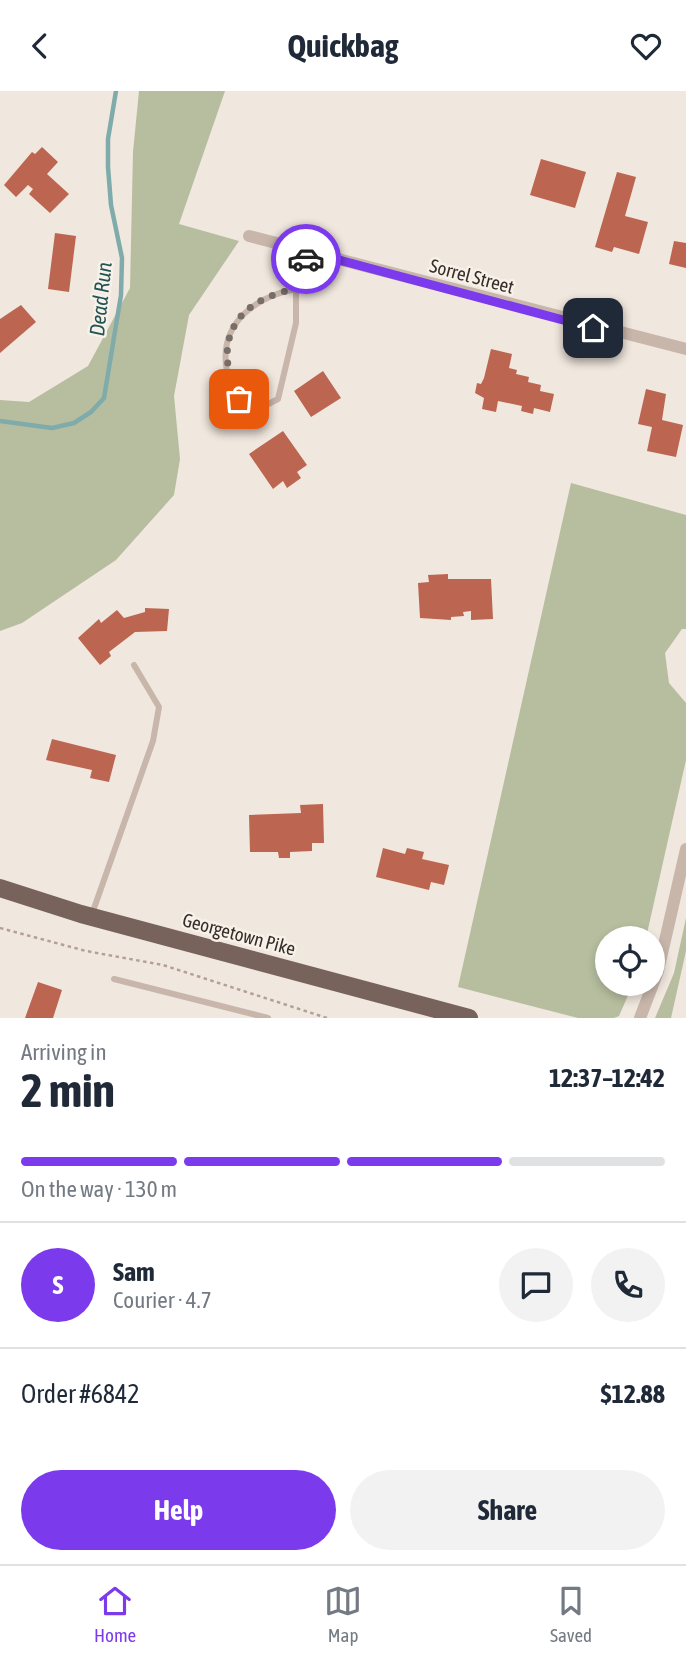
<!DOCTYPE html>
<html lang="en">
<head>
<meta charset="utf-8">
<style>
	body { margin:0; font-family:"Asap Condensed",sans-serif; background:#f2f2f3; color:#1f2937; height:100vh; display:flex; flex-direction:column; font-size:26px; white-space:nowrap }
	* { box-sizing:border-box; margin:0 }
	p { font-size:23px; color:#747a83 }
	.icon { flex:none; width:38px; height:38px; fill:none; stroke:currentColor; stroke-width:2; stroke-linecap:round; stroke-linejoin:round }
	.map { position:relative; height:927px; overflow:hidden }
	.details { display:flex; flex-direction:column; background:#fff; flex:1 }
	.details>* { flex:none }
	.buttons { position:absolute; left:595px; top:835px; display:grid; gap:14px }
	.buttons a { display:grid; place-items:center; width:70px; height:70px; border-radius:50%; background:#fff; box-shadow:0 4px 10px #0003; font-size:35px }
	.pin { position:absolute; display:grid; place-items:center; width:60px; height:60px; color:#fff; margin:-30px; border-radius:14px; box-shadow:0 4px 10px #0006 }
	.courier { position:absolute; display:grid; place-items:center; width:70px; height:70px; margin:-35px; border:5px solid #7c3aed; border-radius:50%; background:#fff; color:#222; box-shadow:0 2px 9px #0007 }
	.overview em { font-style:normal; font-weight:700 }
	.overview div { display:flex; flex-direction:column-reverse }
	.overview { display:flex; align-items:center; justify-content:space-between; height:119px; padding:0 21px }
	h1 { font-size:46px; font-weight:700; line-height:52px }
	.bar { display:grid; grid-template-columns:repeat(4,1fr); gap:10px 7px; align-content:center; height:84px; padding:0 21px }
	.bar i { height:9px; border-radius:5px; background:#e0e1e3 }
	.bar .on { background:#7c3aed }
	.bar p { grid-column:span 4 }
	.line { display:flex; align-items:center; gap:18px; padding:0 21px; border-top:2px solid #e0e1e3 }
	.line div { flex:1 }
	.round { display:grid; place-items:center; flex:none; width:74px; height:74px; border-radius:37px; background:#f2f2f3 }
	.cta { display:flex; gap:14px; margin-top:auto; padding:14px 21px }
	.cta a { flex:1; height:80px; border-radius:42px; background:#7c3aed; color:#fff; font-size:28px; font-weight:700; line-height:80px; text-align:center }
	.cta a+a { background:#f2f2f3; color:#1f2937 }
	header { display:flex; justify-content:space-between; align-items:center; height:91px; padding:0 21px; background:#fff; font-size:32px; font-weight:700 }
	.menu { display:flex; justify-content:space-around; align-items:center; height:98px; border-top:2px solid #e0e1e3; background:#fff; font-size:19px; color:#747a83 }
	.menu a { display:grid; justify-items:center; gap:4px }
	.menu .on { color:#7c3aed }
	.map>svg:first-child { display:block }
	.green { fill:#b6be9f }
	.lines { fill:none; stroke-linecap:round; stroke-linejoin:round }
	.stream { stroke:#7fabab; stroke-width:4.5 }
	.building { fill:#bc6550 }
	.path { stroke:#b3a095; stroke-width:2.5; stroke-dasharray:3.5 3.5; stroke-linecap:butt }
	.lane { stroke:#c8b6ab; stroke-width:6 }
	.street { stroke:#c8b6ab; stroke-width:12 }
	.primary { stroke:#77635c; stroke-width:18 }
	.done { stroke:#776e68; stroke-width:7; stroke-dasharray:0 12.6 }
	.route { stroke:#7c3aed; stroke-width:9 }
	.labels { text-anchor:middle; stroke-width:5; stroke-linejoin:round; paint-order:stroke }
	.street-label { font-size:19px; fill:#362d29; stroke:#f8f1ea }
	.water-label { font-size:21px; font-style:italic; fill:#225454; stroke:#f8f1ea }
</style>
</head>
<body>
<header><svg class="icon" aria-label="back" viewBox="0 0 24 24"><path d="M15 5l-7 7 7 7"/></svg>Quickbag<svg class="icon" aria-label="heart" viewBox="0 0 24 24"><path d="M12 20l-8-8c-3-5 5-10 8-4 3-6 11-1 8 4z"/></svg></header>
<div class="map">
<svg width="686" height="927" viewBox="0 0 686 927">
	<rect width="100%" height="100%" fill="#f0e7de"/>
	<path class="green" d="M139,0H225L179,133L239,150L189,224L174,305L180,368L174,404L116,469L22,532L0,540V309L29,311L88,275L130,197L133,61Z
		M571,392L686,424V538H682L665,562L669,592L686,612V669L646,847H607V892L633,893L619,925L614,927H578L458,896Z
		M686,827V860L671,927H655L674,882Z"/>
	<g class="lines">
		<path class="stream" d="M0,330L52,337L74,332L91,321L104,307L121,204L122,167L111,114L108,76V48L116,0"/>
	</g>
	<path class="building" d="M42,56L58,71L47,83L69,103L50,122L29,103L33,98L28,94L16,106L4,94L32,61L35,63Z
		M541,68L586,81L575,117L530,104Z
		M617,81L636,86L625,125L648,131L639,163L614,156L612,161L595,156Z
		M55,142L76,145L69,201L48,198Z
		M674,150L686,152V177L669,173Z
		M21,214L36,231L0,262V228Z
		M491,258L512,263L509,277L517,279L516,283L529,286L528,291L541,294L540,300L554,303L550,321L534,317L533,323L521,320L522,315L498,310L496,321L482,318L484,307L475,302L477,292L481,293L484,287Z
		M323,280L341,307L311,326L294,300Z
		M646,298L666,303L662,329L683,334L676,366L647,360L652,336L638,333Z
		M283,340L307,374L297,381L301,387L287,397L283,390L273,398L249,363Z
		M448,483V488H491L493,528L471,529V520L463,521L464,525L451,526V529L420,527L418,492L429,491L428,484Z
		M145,517L169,518L167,540L135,541L109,561L111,565L100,574L78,547L99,528L101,532L117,519L124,527L145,521Z
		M52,648L116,664L109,691L90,687L92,679L46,669Z
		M323,713L324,752H312V760L290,761V767H279L278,761H250L249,724L301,722L300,714Z
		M383,757L405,763L407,757L424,761L422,768L449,774L444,794L431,791L429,799L376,786Z
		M38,891L62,899L53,927H25Z"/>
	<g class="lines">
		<path class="path" d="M0,837L86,860L163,874L327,927"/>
		<path class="lane" d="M296,198V232L278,308L247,324C239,309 228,291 226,274C221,230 258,205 296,198L308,161
			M92,823L153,650L159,616L134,574
			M114,888L268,927"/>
		<path class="street" d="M249,145L686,258
			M640,927L658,880L686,758"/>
		<path class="primary" d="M0,797L81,823L469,927"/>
	</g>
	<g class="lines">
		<path class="done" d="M239,308C211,251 234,209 296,198L306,168"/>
		<path class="route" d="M306,168L309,161L593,237"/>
	</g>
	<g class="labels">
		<g class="street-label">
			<text transform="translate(472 185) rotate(15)" y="7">Sorrel Street</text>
			<text transform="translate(239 843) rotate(15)" y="7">Georgetown Pike</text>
		</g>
		<g class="water-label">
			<text transform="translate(101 208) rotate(-84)" y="7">Dead Run</text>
		</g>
	</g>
</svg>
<div class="buttons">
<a><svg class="icon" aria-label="locate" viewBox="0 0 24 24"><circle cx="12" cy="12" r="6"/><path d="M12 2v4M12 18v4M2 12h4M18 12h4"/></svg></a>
</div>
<div class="pin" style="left:239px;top:308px;background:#ea580c"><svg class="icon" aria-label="bag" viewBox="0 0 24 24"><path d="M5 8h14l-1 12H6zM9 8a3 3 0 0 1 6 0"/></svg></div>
<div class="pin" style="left:593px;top:237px;background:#1f2937"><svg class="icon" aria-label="home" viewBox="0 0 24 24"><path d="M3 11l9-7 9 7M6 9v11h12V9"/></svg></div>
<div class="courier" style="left:306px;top:168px"><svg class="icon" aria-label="car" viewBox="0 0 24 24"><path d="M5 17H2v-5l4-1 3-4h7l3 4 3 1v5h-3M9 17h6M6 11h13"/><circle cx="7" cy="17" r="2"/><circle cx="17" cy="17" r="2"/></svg></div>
</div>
<section class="details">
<div class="overview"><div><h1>2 min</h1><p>Arriving in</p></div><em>12:37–12:42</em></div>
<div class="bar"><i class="on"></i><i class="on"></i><i class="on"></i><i></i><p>On the way · 130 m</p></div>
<div class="line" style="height:126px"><b class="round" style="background:#7c3aed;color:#fff">S</b><div><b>Sam</b><p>Courier · 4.7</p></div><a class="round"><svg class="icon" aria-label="chat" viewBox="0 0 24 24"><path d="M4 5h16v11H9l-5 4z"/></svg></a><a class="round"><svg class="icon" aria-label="phone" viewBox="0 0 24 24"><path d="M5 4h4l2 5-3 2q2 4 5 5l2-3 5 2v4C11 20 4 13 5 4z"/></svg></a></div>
<div class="line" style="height:91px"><div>Order #6842</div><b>$12.88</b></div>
<div class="cta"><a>Help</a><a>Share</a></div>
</section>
<nav class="menu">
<a class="on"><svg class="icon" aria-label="home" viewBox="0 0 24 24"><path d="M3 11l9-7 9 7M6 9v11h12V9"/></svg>Home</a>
<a><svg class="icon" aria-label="map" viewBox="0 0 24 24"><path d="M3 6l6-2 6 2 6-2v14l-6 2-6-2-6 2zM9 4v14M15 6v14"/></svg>Map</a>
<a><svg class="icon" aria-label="saved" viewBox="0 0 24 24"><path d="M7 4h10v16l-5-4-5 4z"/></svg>Saved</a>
</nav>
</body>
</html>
